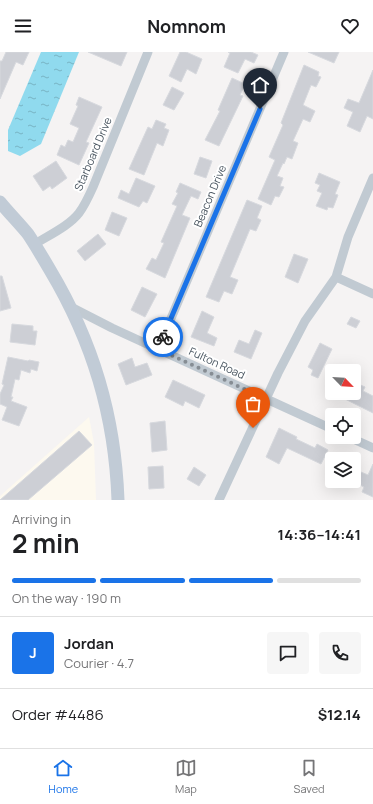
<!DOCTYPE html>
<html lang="en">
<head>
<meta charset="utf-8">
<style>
	body { margin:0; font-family:Manrope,sans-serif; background:#f6f6f6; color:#202124; height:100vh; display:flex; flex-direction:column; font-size:15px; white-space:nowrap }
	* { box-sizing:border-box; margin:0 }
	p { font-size:13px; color:#757577 }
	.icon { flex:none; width:22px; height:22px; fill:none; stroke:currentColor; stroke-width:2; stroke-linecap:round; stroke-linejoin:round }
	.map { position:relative; height:448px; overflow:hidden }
	.drawer { display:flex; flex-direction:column; background:#fff; flex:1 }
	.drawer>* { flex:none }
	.needle { width:26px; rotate:115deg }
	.controls { position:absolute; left:325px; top:312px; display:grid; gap:8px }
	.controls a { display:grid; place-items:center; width:36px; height:36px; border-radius:4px; background:#fff; box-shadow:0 4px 16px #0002; font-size:20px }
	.pin { position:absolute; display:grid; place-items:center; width:34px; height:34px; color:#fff; margin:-41px -17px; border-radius:50% 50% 50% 0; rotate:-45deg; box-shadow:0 0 4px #0007 }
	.pin .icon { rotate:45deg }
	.courier { position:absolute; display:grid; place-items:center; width:40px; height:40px; margin:-20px; border:3px solid #1a73e8; border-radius:50%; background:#fff; color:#222; box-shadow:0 1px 5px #0007 }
	.summary em { font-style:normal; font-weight:700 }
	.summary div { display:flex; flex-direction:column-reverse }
	.summary { display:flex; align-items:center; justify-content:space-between; height:68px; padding:0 12px }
	h1 { font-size:26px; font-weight:700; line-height:30px }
	.bar { display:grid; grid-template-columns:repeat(4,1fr); gap:6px 4px; align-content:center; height:48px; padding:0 12px }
	.bar i { height:5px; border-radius:3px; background:#e0e0e0 }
	.bar .on { background:#1a73e8 }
	.bar p { grid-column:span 4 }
	.line { display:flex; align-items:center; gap:10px; padding:0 12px; border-top:1px solid #e0e0e0 }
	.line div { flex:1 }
	.round { display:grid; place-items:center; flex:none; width:42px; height:42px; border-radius:4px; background:#f6f6f6 }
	header { display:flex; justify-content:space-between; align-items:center; height:52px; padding:0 12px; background:#fff; font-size:18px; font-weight:700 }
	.menu { display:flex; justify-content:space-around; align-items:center; height:56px; border-top:1px solid #e0e0e0; background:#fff; font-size:11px; color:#757577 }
	.menu a { display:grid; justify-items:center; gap:2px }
	.menu .on { color:#1a73e8 }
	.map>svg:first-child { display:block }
	.commercial { fill:#fdf9ef }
	.water { fill:url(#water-ripples) }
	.building { fill:#cdcfd5; stroke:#d7d9de }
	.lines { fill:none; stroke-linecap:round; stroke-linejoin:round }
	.street { stroke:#c1cad2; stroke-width:9 }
	.secondary { stroke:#c1cbd6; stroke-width:13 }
	.done { stroke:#868d94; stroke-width:4; stroke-dasharray:0 7.2 }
	.route { stroke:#1a73e8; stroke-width:5 }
	.labels { text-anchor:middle; stroke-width:4; stroke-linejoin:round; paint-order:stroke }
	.street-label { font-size:11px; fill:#4a5661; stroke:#fff }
</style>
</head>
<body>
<header><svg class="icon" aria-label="menu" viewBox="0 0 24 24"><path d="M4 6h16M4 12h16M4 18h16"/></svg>Nomnom<svg class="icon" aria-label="heart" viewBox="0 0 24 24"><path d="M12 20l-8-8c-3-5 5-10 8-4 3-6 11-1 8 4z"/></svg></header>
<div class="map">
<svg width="373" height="448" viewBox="0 0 373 448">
	<defs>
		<pattern id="water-ripples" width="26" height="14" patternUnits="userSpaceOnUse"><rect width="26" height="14" fill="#90daee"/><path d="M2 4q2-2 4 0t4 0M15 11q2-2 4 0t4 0" fill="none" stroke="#78b4c4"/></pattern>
	</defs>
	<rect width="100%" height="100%" fill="#f5f3f3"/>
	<path class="commercial" d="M89,365L94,391L96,448H0V444Z"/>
	<path class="water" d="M41,0H79L41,92L20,104L8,99V78Z"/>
	<path class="building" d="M6,0H29L23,13L16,10L0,47V9H2Z
		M88,0H127L121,14Z
		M180,0H186L202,7L196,22L187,17L181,30L169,24Z
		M228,0H251L258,3L254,11L245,7L238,21L224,15L230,1Z
		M308,0H339L334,11Z
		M304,13L319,20L318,24L321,25L316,35L311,33L303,53L315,59L310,70L303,67L293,89L298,91L292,107L287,105L284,112L283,111L277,124L283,126L280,134L284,135L279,145L275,144L271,153L258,147L275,108L269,105L283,73L281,71Z
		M373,18V67L367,64L360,80L347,74L353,60L344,56L348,47L359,51Z
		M232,26L245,32L240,43L243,44L219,94L205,88L220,59L218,58Z
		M172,35L184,41L174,58L163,53Z
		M79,45L102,55L86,90L89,91L79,113L57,103L61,93L65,95L68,88L73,90L79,76L70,72L78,54L76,53Z
		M156,68L166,72L164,76L169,78L163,94L157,91L144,123L129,117L148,75L152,77Z
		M200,105L212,109L206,126L194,122Z
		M56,109L67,126L52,137L50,134L43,139L33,124Z
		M319,121L340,130L335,142L338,143L333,156L328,155L327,158L316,154L322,141L317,139L320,133L315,131Z
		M136,126L155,134L147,151L143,149L139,155L118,146L121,138L129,142Z
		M180,131L201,140L198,147L191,144L182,163L190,166L165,226L146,217L152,206L156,208L164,191L161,190L177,154L172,152L178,141L176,140Z
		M247,148L262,154L257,166L261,168L256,179L250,177L230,225L238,228L232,242L224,239L219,250L206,245Z
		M112,160L127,166L119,184L105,178Z
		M98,182L106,192L85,209L77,199Z
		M294,202L308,207L298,231L285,225Z
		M0,224H2L11,256L0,259Z
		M142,235L157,242L145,265L131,258Z
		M202,259L214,265L207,281L217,286L214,294L191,285Z
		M351,265L360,269L356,276L347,272Z
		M12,272L33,274V279H37L35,293L10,290Z
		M255,278L262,281L251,307L234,300L239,288L249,292Z
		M320,291L332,297L318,326L311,323L313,318L308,315Z
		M8,305L28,309L29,308L39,310L37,319L31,317L30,321L21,318L19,328L15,327L11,345H13L11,349L27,355L19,374L2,368L7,355L0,352V342L4,333L2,332Z
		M132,306L135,315L147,311L152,323L126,333L118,312Z
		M173,328L205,343L199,356L185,349L183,354L165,345Z
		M354,330L365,335L363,339L373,344V361L333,341H354Z
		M165,369L167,398L152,400L150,371Z
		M279,376L297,385L296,387L315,396L317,392L328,398L321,412L287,396L279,412L266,405Z
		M79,379L92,393L28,448H0Z
		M373,412V445L362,440L364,435L354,430V417L368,423Z
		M163,414L164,436L149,437L148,415Z
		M194,415L206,423L199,434L187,427Z"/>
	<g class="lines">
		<path class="street" d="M35,192C49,183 69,174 79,161C85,153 89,144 93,135L148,0
			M336,225L373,242
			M71,255L112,276L332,377
			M158,297L284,0
			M349,385L373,396
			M219,448L278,321L305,269L336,225L348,185L373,126"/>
		<path class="secondary" d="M0,150C9,161 19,171 28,182C36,194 43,206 50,218C93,290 115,364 118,448"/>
	</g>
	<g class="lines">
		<path class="done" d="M163,285L158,297L266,347L253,376"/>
		<path class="route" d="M163,285L260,57"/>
	</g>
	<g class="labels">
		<g class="street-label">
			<text transform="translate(93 102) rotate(-67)" y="4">Starboard Drive</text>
			<text transform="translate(210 144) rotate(-67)" y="4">Beacon Drive</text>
			<text transform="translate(217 311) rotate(25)" y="4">Fulton Road</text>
		</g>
	</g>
</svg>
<div class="controls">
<a><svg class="needle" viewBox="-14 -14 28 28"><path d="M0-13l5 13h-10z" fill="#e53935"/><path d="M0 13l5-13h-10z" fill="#757577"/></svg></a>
<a><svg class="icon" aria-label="locate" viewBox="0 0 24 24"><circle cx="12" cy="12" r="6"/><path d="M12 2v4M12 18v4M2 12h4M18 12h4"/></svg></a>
<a><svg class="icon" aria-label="layers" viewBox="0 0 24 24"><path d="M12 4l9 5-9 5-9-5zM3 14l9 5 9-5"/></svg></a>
</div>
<div class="pin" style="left:253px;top:376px;background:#ea580c"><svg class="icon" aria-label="bag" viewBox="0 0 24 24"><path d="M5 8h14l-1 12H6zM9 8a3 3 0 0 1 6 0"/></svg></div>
<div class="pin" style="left:260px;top:57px;background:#1f2937"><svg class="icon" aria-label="home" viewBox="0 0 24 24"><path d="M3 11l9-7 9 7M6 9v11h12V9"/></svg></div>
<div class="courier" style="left:163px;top:285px"><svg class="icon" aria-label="bike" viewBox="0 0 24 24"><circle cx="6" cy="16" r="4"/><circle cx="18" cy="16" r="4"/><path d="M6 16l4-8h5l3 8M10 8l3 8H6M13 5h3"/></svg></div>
</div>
<section class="drawer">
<div class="summary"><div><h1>2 min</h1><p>Arriving in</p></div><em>14:36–14:41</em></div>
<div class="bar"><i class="on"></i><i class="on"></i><i class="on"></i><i></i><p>On the way · 190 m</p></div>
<div class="line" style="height:72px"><b class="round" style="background:#1a73e8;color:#fff">J</b><div><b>Jordan</b><p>Courier · 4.7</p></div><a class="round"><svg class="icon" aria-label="chat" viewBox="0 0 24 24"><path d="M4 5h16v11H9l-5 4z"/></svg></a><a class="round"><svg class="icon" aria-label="phone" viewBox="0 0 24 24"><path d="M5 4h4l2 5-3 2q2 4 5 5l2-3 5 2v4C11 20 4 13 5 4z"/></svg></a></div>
<div class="line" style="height:52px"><div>Order #4486</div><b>$12.14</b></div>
</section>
<nav class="menu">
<a class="on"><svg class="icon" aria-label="home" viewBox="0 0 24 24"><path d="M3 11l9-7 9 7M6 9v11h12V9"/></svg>Home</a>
<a><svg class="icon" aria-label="map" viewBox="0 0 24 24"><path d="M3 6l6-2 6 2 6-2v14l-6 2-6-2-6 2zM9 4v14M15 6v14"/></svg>Map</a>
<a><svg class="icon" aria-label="saved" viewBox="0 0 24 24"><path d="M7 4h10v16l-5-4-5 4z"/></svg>Saved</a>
</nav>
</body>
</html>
